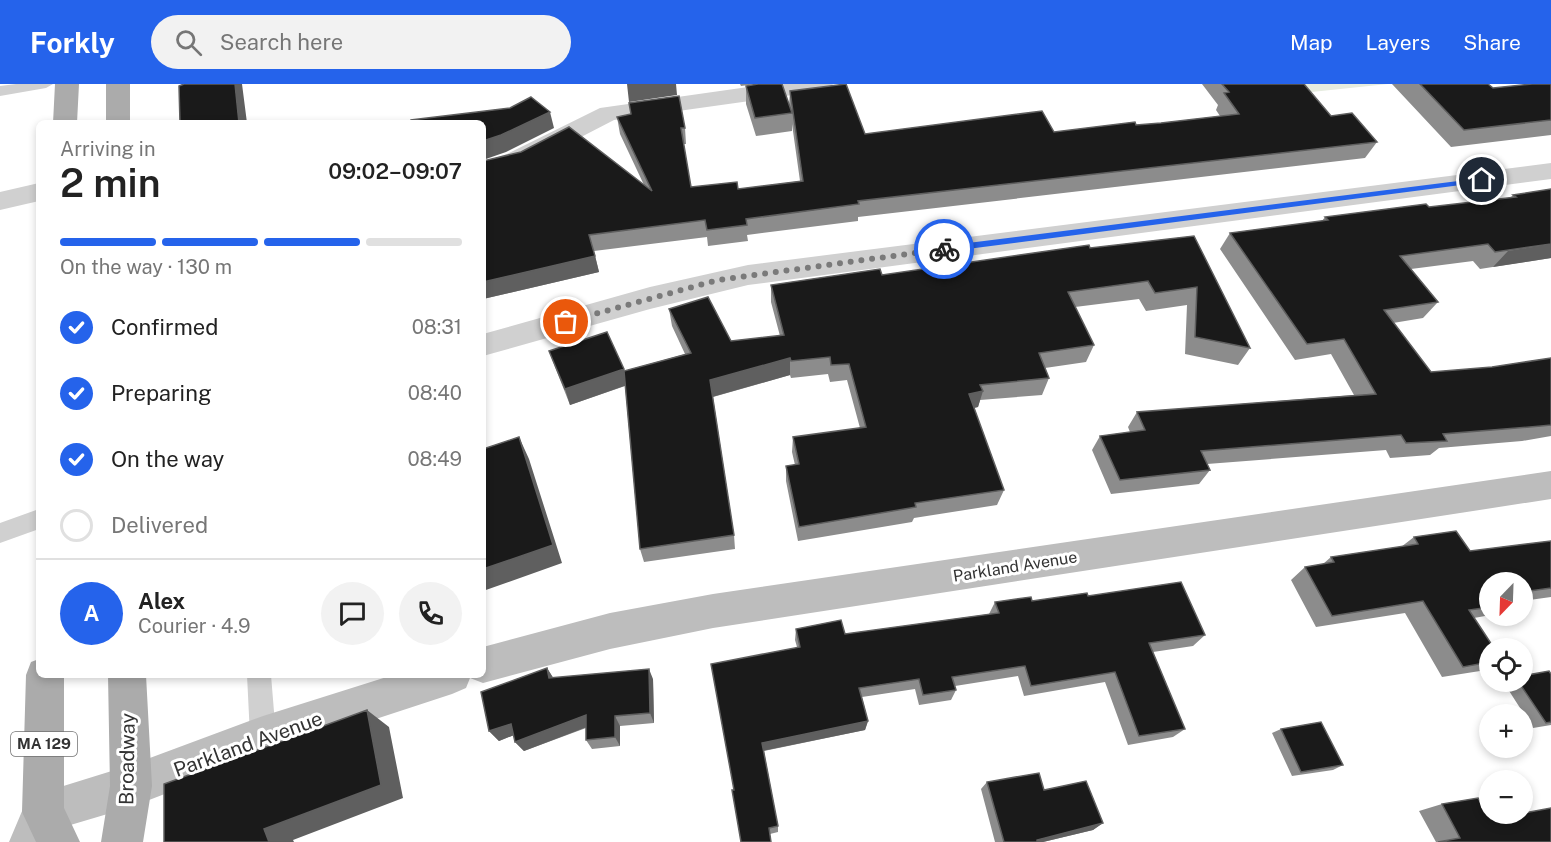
<!DOCTYPE html>
<html lang="en">
<head>
<meta charset="utf-8">
<style>
	body { margin:0; font-family:"Public Sans",sans-serif; background:#f2f2f2; color:#222; height:100vh; display:flex; flex-direction:column; font-size:22px; white-space:nowrap }
	* { box-sizing:border-box; margin:0 }
	p { font-size:20px; color:#767676 }
	.icon { flex:none; width:33px; height:33px; fill:none; stroke:currentColor; stroke-width:2; stroke-linecap:round; stroke-linejoin:round }
	.map { position:relative; flex:1; overflow:hidden }
	.drawer { position:absolute; left:36px; top:36px; width:450px; height:558px; display:flex; flex-direction:column; background:#fff; border-radius:9px; box-shadow:0 3px 9px #0003 }
	.drawer>* { flex:none }
	.needle { width:39px; rotate:203deg }
	.buttons { position:absolute; left:1479px; top:488px; display:grid; gap:12px }
	.buttons a { display:grid; place-items:center; width:54px; height:54px; border-radius:50%; background:#fff; box-shadow:0 3px 9px #0003; font-size:30px }
	.pin { position:absolute; display:grid; place-items:center; width:51px; height:51px; color:#fff; margin:-26px; border:3px solid #fff; border-radius:50%; box-shadow:0 2px 6px #0007 }
	.courier { position:absolute; display:grid; place-items:center; width:60px; height:60px; margin:-30px; border:4px solid #2563eb; border-radius:50%; background:#fff; color:#222; box-shadow:0 2px 8px #0007 }
	.headline em { font-style:normal; font-weight:600 }
	.headline div { display:flex; flex-direction:column-reverse }
	.headline { display:flex; align-items:center; justify-content:space-between; height:102px; padding:0 24px }
	h1 { font-size:39px; font-weight:600; line-height:45px }
	.bar { display:grid; grid-template-columns:repeat(4,1fr); gap:9px 6px; align-content:center; height:72px; padding:0 24px }
	.bar i { height:8px; border-radius:4px; background:#e0e0e0 }
	.bar .on { background:#2563eb }
	.bar p { grid-column:span 4 }
	.line { display:flex; align-items:center; gap:15px; padding:0 24px; border-top:2px solid #e0e0e0 }
	.line div { flex:1 }
	.round { display:grid; place-items:center; flex:none; width:63px; height:63px; border-radius:32px; background:#f2f2f2 }
	ol { padding:0 24px; list-style:none }
	li { display:flex; align-items:center; gap:18px; height:66px }
	li p { margin-inline-start:auto }
	li .icon { padding:6px; border-radius:50%; background:#2563eb; color:#fff; stroke-width:4 }
	li:last-child { color:#767676 }
	li i { width:33px; height:33px; border:3px solid #e0e0e0; border-radius:50% }
	header { display:flex; align-items:center; gap:36px; box-sizing:border-box; height:84px; padding:0 30px; background:#2563eb; color:#fff }
	header strong { font-size:28px }
	nav { display:flex; gap:33px; margin-inline-start:auto; font-size:21px }
	.search { width:420px; height:54px; background:#f2f2f2; display:flex; align-items:center; gap:15px; box-sizing:border-box; padding:0 21px; border-radius:33px; color:#767676; font-size:22px }
	.map>svg:first-child { display:block }
	.green { fill:#e6ecdf }
	.lines { fill:none; stroke-linecap:round; stroke-linejoin:round }
	.service { fill:#d0d0d0; fill-rule:evenodd }
	.minor { fill:#d0d0d0; fill-rule:evenodd }
	.tertiary { fill:#d0d0d0; fill-rule:evenodd }
	.secondary { fill:#bdbdbd; fill-rule:evenodd }
	.primary { fill:#ababab; fill-rule:evenodd }
	.wall { fill:#8c8c8c }
	.shaded-wall { fill:#5f5f5f }
	.building { fill:#1a1a1a; stroke:#5f5f5f; stroke-width:1.5 }
	.route { fill:#2563eb }
	.done { stroke:#7a7a7a; stroke-width:6; stroke-dasharray:0 10.8 }
	.labels { text-anchor:middle; stroke-width:6; stroke-linejoin:round; paint-order:stroke }
	.shield { fill:#fff; stroke:#707070; stroke-width:1.5 }
	.shield-label { font-size:15px; font-weight:bold; fill:#333 }
	.street-label { font-size:16px; fill:#333; stroke:#fff }
	.near-street-label { font-size:20px; fill:#333; stroke:#fff }
</style>
</head>
<body>
<header>
<strong>Forkly</strong>
<div class="search"><svg class="icon" aria-label="search" viewBox="0 0 24 24"><circle cx="10" cy="10" r="6"/><path d="M15 15l6 6"/></svg>Search here</div>
<nav><a>Map</a><a>Layers</a><a>Share</a></nav>
</header>
<div class="map">
<svg width="1551" height="758" viewBox="0 0 1551 758">
	<rect width="100%" height="100%" fill="#fff"/>
	<path class="green" d="M1275,0H1388L1283,11Z"/>
	<g class="lines">
		<path class="service" d="M16,0H53L46,4L0,12V2Z
			M39,425V445L0,459V439Z
			M247,591H271L276,652L272,661L263,665L254,661L250,652Z"/>
		<path class="minor" d="M769,0H833L829,5L821,7L614,36L525,82L483,94V78L507,70L600,24Z
			M39,99V117L0,126V108Z"/>
		<path class="tertiary" d="M1551,79V95L748,201L650,225L483,272V250L650,203L748,181Z"/>
		<path class="secondary" d="M1551,387V415L713,544L610,565L483,599L470,594L466,604L452,610L263,672L131,723L57,745L51,758H9L28,713L131,681L263,632L393,591H483V563L610,529L713,510Z"/>
		<path class="primary" d="M55,0H79L77,39H53Z
			M106,0H130V39H106Z
			M39,575V591H64V724L80,758H36L22,728L26,591L31,578Z
			M108,591H146L152,702L143,758H101L110,702Z"/>
	</g>
	<path class="wall" d="M740,0H756L741,2Z
		M1202,0H1260L1331,32L1377,58L1365,74L858,133V137L747,151L748,157L708,162L707,153L594,167L599,188L483,215V77L644,101L620,50L617,33L685,44L686,60H683L691,103L738,105L800,97L792,40V47L756,52L746,20V2L789,22L790,7L865,50L1054,48L1161,39L1220,32L1216,26L1218,21Z
		M1392,0H1488L1493,4L1551,0V51L1451,63Z
		M1551,105V174L1480,185L1473,177L1411,185L1438,218L1423,234L1393,239L1431,288L1492,283L1551,274V352L1522,357L1439,364L1430,371L1390,374L1386,366L1207,380L1210,386L1199,400L1111,410L1092,366L1100,352L1130,348L1128,343L1137,328L1354,311L1331,270L1295,276L1220,165L1230,149L1322,137L1325,133L1429,123L1510,114L1513,111Z
		M1194,152L1250,264L1238,281L1185,270L1187,221L1146,227L1139,215L1075,223L1094,261L1086,278L1045,284L1049,294L1042,311L980,316L978,323L974,324L1004,406L997,421L914,434L912,438L798,457L786,397V382L795,381L792,368L793,353L860,344L847,296L830,298L828,290L791,294L790,291L713,313L734,451L735,465L644,478L640,465L625,302L570,321L555,283L549,267L624,285V287L685,270L672,242L669,225L731,257L780,252L771,218V201L882,191L1090,164Z
		M1414,453L1470,467L1551,457V513L1522,517V498H1490V529L1485,532L1474,534L1490,564V582L1480,587L1442,593L1405,529L1316,543L1291,496L1305,483L1323,480L1331,473L1401,463Z
		M1088,512L1205,551L1193,562L1153,568L1185,645L1173,653L1128,661L1105,598L1024,612L1018,592L955,602L956,606L951,616L919,621L915,605L862,613L868,637L865,646L764,667L778,742V748L770,750L734,706L797,563L795,556L796,545L845,550L989,530L995,518L1032,517Z
		M547,584L553,594L653,595L654,639L620,642V662L592,665L586,656V644L524,667L515,658L514,651L499,657L489,647Z
		M1551,590V641L1533,644L1504,599L1507,597H1522Z
		M1281,645L1343,681L1333,686L1292,692L1272,649Z
		M987,698L1044,706L1103,739L1093,746L1043,758H995L981,705Z
		M1442,720L1491,735L1551,758H1436L1419,727Z"/>
	<path class="shaded-wall" d="M235,0H242L247,39H239Z
		M627,0H676L677,11L629,18Z
		M550,28L554,44L506,68L483,76V57Z
		M1551,160V174L1493,183L1508,167Z
		M595,172L599,188L483,215V198Z
		M790,274V291L712,313L710,296Z
		M624,285L627,301L570,321L565,305Z
		M983,307L978,323L964,326L969,310Z
		M519,353L529,375L562,479L483,507V485Z
		M547,584L554,595L549,594Z
		M649,585L653,595L654,639L650,629Z
		M367,626L389,643L403,714L293,756L294,758H269L264,745Z
		M586,631L592,641L524,667L515,658Z
		M615,632L620,642V662L615,653Z
		M868,637L865,646L762,667V659Z
		M511,640L519,649L499,657L489,647Z
		M1103,739L1093,746L1043,758H1034L1037,756Z"/>
	<path class="building" d="M184,0H235L239,39H180L179,2Z
		M758,0H782L792,29L755,34L746,2Z
		M846,0L865,50L1042,27L1054,48L1135,38L1136,41L1161,39L1239,30L1224,9L1229,8L1222,0H1304L1331,32L1352,29L1377,58L858,117L859,120L746,135L747,141L707,146L705,136L589,151L595,172L483,198V77L521,68L569,43L652,107L617,33L631,30L629,19L679,12L685,44H681L691,103L737,98L738,105L803,97L790,7Z
		M1420,0H1488L1493,4L1532,0H1551V36L1464,46Z
		M531,13L550,28L501,51L483,57V39H411V36L510,24Z
		M1551,105V160L1495,168L1488,160L1400,172L1438,218L1384,226L1431,288L1492,283L1551,274V341L1541,342L1443,350L1447,357L1406,359L1401,351L1201,367L1210,386L1120,396L1100,352L1145,346L1137,328L1376,310L1344,255L1307,260L1230,149L1328,136L1325,133L1426,120L1429,123L1516,113L1513,111Z
		M1194,152L1250,264L1195,253L1197,203L1155,209L1148,197L1068,208L1094,261L1039,269L1049,294L980,301L983,307L969,310L1004,406L915,419L916,423L799,443L786,382L799,380L793,353L866,343L849,280L831,281L830,273L791,277L790,274L710,296L734,451L640,465L624,287L691,269L669,225L708,213L731,257L784,251L771,201L880,185L882,191L1089,161L1090,164Z
		M607,248L624,285L565,305L549,267Z
		M519,353L553,461L483,485V365Z
		M1456,447L1470,467L1551,457V504L1522,508V498H1490V523L1469,526L1494,564H1490V578L1463,583L1423,517L1332,532L1305,483L1334,478L1331,473L1418,460L1414,453Z
		M1181,498L1205,551L1149,559L1185,645L1139,652L1115,588L1031,602L1025,582L952,593L956,606L923,611L919,595L859,604L868,637L762,659L778,742L769,744L771,758H741L732,706H734L711,580L800,563L796,545L841,536L845,550L999,529L995,518L1031,513L1032,517L1087,509L1088,512Z
		M547,584L549,594L649,585L650,629L615,632V653L586,656V631L515,658L511,640L489,647L481,608Z
		M1549,587L1551,590V638L1546,639L1518,597H1522V592Z
		M367,626L381,701L264,745L269,758H164V700Z
		M1321,638L1343,681L1301,688L1281,645Z
		M1039,689L1044,706L1086,697L1103,739L1037,756V758H1004L987,698Z
		M1478,714L1491,735L1551,724V758H1438L1460,754L1442,720Z"/>
	<path class="route" d="M1482,94H1484V98L944,168L940,165L944,162Z"/>
	<g class="lines">
		<path class="done" d="M566,238L718,196L944,165"/>
	</g>
	<g class="labels">
		<rect class="shield" x="11" y="648" width="66" height="24" rx="4.5"/>
		<g class="shield-label">
			<text x="44" y="665">MA 129</text>
		</g>
		<g class="street-label">
			<text transform="translate(1015 482) rotate(-9)" y="6">Parkland Avenue</text>
		</g>
		<g class="near-street-label">
			<text transform="translate(248 660) rotate(-20)" y="7">Parkland Avenue</text>
			<text transform="translate(127 675) rotate(-89)" y="7">Broadway</text>
		</g>
	</g>
</svg>
<div class="buttons">
<a><svg class="needle" viewBox="-14 -14 28 28"><path d="M0-13l5 13h-10z" fill="#e53935"/><path d="M0 13l5-13h-10z" fill="#767676"/></svg></a>
<a><svg class="icon" aria-label="locate" viewBox="0 0 24 24"><circle cx="12" cy="12" r="6"/><path d="M12 2v4M12 18v4M2 12h4M18 12h4"/></svg></a>
<a>+</a>
<a>−</a>
</div>
<div class="pin" style="left:566px;top:238px;background:#ea580c"><svg class="icon" aria-label="bag" viewBox="0 0 24 24"><path d="M5 8h14l-1 12H6zM9 8a3 3 0 0 1 6 0"/></svg></div>
<div class="pin" style="left:1482px;top:96px;background:#1f2937"><svg class="icon" aria-label="home" viewBox="0 0 24 24"><path d="M3 11l9-7 9 7M6 9v11h12V9"/></svg></div>
<div class="courier" style="left:944px;top:165px"><svg class="icon" aria-label="bike" viewBox="0 0 24 24"><circle cx="6" cy="16" r="4"/><circle cx="18" cy="16" r="4"/><path d="M6 16l4-8h5l3 8M10 8l3 8H6M13 5h3"/></svg></div>
<section class="drawer">
<div class="headline"><div><h1>2 min</h1><p>Arriving in</p></div><em>09:02–09:07</em></div>
<div class="bar"><i class="on"></i><i class="on"></i><i class="on"></i><i></i><p>On the way · 130 m</p></div>
<ol>
<li><svg class="icon" aria-label="check" viewBox="0 0 24 24"><path d="M5 12l5 5 9-10"/></svg>Confirmed<p>08:31</p></li>
<li><svg class="icon" aria-label="check" viewBox="0 0 24 24"><path d="M5 12l5 5 9-10"/></svg>Preparing<p>08:40</p></li>
<li><svg class="icon" aria-label="check" viewBox="0 0 24 24"><path d="M5 12l5 5 9-10"/></svg>On the way<p>08:49</p></li>
<li><i></i>Delivered</li>
</ol>
<div class="line" style="height:108px"><b class="round" style="background:#2563eb;color:#fff">A</b><div><b>Alex</b><p>Courier · 4.9</p></div><a class="round"><svg class="icon" aria-label="chat" viewBox="0 0 24 24"><path d="M4 5h16v11H9l-5 4z"/></svg></a><a class="round"><svg class="icon" aria-label="phone" viewBox="0 0 24 24"><path d="M5 4h4l2 5-3 2q2 4 5 5l2-3 5 2v4C11 20 4 13 5 4z"/></svg></a></div>
</section>
</div>
</body>
</html>
